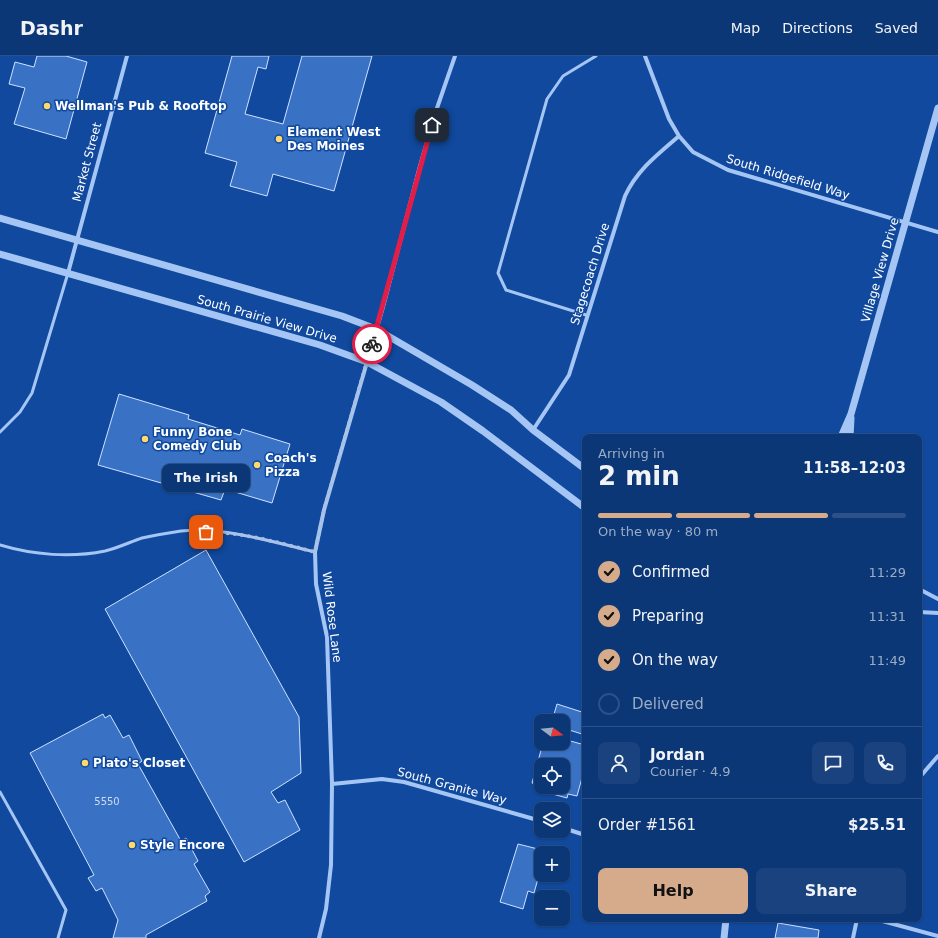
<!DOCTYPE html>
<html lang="en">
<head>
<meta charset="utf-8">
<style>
	body { margin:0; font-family:"DejaVu Sans",sans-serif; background:#1a427e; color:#f1f3f6; height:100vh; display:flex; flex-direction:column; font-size:15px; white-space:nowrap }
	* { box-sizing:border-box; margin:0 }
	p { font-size:13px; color:#9aacc5 }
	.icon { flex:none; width:22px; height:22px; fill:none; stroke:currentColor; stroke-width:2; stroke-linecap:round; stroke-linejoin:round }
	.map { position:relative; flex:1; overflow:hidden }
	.sheet { position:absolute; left:582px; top:378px; width:340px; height:488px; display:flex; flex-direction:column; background:#0c3776; border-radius:8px; box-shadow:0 1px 3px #0004,0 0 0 1px #2c5188 }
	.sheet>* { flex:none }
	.needle { width:26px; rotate:106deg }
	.tools { position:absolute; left:534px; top:658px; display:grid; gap:8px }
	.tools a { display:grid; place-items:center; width:36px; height:36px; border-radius:8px; background:#0c3776; box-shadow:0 1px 3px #0004,0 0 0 1px #2c5188; font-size:20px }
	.pin { position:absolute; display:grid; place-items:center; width:34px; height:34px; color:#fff; margin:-17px; border-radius:8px; box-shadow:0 2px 6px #0006 }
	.courier { position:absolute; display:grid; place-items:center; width:40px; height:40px; margin:-20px; border:3px solid #e11d48; border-radius:50%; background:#fff; color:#222; box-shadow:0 1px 5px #0007 }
	.bubble { position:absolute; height:28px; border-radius:8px; background:#0c3776; box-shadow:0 1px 3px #0004,0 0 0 1px #2c5188; font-size:13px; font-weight:700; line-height:28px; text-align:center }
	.summary em { font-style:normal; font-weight:700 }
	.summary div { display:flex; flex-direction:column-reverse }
	.summary { display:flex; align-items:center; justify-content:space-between; height:68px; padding:0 16px }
	h1 { font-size:26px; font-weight:700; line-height:30px }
	.bar { display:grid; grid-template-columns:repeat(4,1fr); gap:6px 4px; align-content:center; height:48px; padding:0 16px }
	.bar i { height:5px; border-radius:3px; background:#2c5188 }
	.bar .selected { background:#d6ab8b }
	.bar p { grid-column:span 4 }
	.line { display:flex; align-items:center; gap:10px; padding:0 16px; border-top:1px solid #2c5188 }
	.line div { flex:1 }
	.round { display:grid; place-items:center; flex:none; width:42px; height:42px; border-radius:8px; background:#1a427e }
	ol { padding:0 16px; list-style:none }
	li { display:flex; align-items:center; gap:12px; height:44px }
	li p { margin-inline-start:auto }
	li .icon { padding:4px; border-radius:50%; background:#d6ab8b; color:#111; stroke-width:4 }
	li:last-child { color:#9aacc5 }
	li i { width:22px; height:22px; border:2px solid #2c5188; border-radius:50% }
	.action { display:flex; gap:8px; margin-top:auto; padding:8px 16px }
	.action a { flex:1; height:46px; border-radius:8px; background:#d6ab8b; color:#111; font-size:16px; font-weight:700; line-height:46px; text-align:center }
	.action a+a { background:#1a427e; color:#f1f3f6 }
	header { display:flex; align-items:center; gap:24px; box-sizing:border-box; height:56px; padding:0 20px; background:#0c3776; border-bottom:1px solid #2c5188 }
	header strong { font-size:19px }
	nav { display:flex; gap:22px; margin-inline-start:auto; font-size:14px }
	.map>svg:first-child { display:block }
	.building { fill:#3972c4; stroke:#cee2fe; fill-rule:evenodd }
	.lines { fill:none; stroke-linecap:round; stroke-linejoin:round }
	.service { stroke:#a5c6f5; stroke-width:3 }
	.minor { stroke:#a5c6f5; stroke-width:4 }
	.tertiary { stroke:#a5c6f5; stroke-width:7 }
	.done { stroke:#abbfdd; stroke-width:4; stroke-dasharray:0 7.2 }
	.route { stroke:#e11d48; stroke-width:5 }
	.poi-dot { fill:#ffd969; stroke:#10499d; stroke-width:1.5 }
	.labels { text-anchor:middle; stroke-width:3; stroke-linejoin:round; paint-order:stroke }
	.number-label { font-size:10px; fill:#cedcf0 }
	.poi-label { font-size:12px; font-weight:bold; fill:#fff; stroke:#10499d; text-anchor:start }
	.street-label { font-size:12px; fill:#fff; stroke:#10499d }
</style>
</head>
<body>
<header>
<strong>Dashr</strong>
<nav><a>Map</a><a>Directions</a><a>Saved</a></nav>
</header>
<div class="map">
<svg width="938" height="882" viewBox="0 0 938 882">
	<rect width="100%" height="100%" fill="#10499d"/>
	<path class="building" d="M37,0H66L87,6L66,83L14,68L25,32L9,28L15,6L34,11Z
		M232,0H269L266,13L258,11L245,58L283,68L302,0H372L334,135L273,118L267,140L230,130L237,106L205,97Z
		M119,338L189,359L188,363L240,379L242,373L290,388L272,447L225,433L221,444L98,409Z
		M206,494L299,661L301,717L271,736L278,747L285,744L300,774L244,806L105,553Z
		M557,648L585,657V679L563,672V665H552Z
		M103,658L105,662L110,659L123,682L129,679L142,705L138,708L181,785L186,782L198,805L194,808L210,836L205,840L207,845L146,879V882H113L118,864L102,832L96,835L88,822L94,819L30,697Z
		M563,683L585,689V711L577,740L568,738L567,742L538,734L540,730L532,727L543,687H563ZM541,709H563V731H541Z
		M518,788L546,795L545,797H541V812L534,837L528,835L523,853L500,846Z
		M647,863H684V866Z
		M778,867L819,874L818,882H775Z"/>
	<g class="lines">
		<path class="service" d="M586,259L506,234L498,217L547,43L563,20L596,0
			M0,376L20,356L32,337L68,217
			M0,489C33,499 71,502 105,495C118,492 130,486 142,482C155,479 168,477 181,475C224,471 274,486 315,496
			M0,736L66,854L58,882"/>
		<path class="minor" d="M645,0L669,63L679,80L693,96L728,114L938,176
			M68,217L127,0
			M533,374L569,319L625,140C637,114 658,98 679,80
			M919,533L938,543
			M919,556L938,557
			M919,722L938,700
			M332,728L382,723L404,726L541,765
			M563,772L585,779
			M875,863L938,880
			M319,882L326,853L331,809L332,728L327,581L316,528L315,496L324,454L383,251L420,110L436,55L455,0
			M853,882L857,863"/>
		<path class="tertiary" d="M0,162L342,260L376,273L472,329L511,354L533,374L585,413
			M0,198L320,289L367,306L441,346L483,375L585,452
			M841,381L851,358L938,52
			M850,381L851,362
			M724,882L726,863"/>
	</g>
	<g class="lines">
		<path class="done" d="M206,476C242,476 280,487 315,496L324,454L372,288"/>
		<path class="route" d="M372,288L432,69"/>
	</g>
	<g class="poi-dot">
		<circle cx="47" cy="50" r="4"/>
		<circle cx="279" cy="83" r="4"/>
		<circle cx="145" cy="383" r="4"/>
		<circle cx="257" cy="409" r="4"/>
		<circle cx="85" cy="707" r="4"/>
		<circle cx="132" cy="789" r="4"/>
	</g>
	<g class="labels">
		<g class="number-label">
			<text x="107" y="749">5550</text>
		</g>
		<g class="poi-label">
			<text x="55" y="54">Wellman's Pub &amp; Rooftop</text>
			<text x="287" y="80">Element West<tspan x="287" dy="14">Des Moines</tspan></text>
			<text x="153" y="380">Funny Bone<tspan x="153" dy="14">Comedy Club</tspan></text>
			<text x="265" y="406">Coach's<tspan x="265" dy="14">Pizza</tspan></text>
			<text x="93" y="711">Plato's Closet</text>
			<text x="140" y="793">Style Encore</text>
		</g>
		<g class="street-label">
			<text transform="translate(87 106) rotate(-75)" y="4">Market Street</text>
			<text transform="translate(788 121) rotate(17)" y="4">South Ridgefield Way</text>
			<text transform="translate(880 214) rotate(-74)" y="4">Village View Drive</text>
			<text transform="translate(590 218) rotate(-73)" y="4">Stagecoach Drive</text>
			<text transform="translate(267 263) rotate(16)" y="4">South Prairie View Drive</text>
			<text transform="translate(332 561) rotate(83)" y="4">Wild Rose Lane</text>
			<text transform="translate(452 730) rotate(15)" y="4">South Granite Way</text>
		</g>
	</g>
</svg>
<div class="tools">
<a><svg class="needle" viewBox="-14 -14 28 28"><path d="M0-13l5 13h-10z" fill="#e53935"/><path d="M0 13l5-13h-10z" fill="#9aacc5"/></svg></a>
<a><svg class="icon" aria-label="locate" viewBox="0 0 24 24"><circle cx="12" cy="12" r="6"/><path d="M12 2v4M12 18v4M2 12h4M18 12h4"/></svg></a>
<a><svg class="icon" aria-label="layers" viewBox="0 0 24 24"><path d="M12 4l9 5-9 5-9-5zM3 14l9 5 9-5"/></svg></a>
<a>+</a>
<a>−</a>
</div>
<div class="pin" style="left:206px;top:476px;background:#ea580c"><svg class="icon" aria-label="bag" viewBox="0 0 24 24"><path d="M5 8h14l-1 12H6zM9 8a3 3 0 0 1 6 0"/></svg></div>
<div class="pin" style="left:432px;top:69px;background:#1f2937"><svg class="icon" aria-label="home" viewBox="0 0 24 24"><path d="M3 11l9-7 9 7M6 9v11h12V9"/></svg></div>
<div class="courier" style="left:372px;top:288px"><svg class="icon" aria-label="bike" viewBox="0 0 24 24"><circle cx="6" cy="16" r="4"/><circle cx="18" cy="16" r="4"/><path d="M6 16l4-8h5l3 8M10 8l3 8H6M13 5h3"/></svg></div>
<div class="bubble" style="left:162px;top:408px;width:88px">The Irish</div>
<section class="sheet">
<div class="summary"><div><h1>2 min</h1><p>Arriving in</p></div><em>11:58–12:03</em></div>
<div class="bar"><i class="selected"></i><i class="selected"></i><i class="selected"></i><i></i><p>On the way · 80 m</p></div>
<ol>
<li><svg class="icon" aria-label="check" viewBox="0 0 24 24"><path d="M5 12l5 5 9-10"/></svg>Confirmed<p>11:29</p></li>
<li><svg class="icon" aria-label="check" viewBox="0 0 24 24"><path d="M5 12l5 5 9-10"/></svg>Preparing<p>11:31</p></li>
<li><svg class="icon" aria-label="check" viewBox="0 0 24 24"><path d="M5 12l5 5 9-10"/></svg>On the way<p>11:49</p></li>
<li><i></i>Delivered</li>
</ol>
<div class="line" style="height:72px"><a class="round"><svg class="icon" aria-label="person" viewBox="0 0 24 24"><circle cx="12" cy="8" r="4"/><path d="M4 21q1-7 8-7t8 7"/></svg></a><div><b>Jordan</b><p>Courier · 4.9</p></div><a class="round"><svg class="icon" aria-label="chat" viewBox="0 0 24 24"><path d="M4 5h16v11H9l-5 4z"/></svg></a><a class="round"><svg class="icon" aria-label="phone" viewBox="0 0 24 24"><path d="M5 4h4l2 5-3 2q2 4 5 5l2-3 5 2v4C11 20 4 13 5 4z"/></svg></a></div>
<div class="line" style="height:52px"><div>Order #1561</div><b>$25.51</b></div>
<div class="action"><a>Help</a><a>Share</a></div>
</section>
</div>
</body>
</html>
